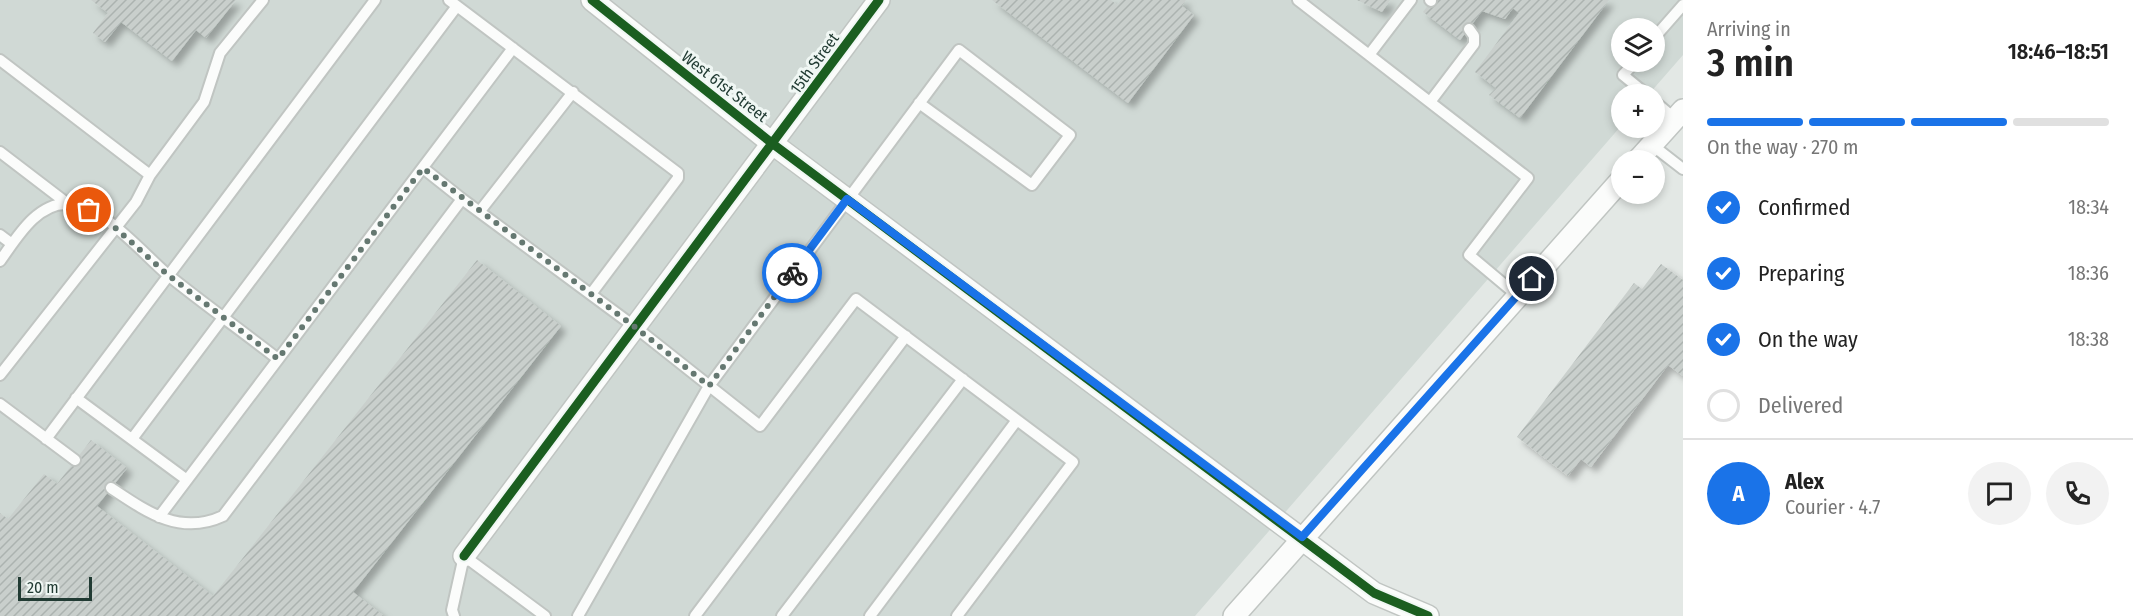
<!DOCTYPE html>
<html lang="en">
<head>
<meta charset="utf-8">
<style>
	body { margin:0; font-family:"Fira Sans Condensed",sans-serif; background:#f2f2f2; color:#222; height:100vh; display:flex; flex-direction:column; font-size:22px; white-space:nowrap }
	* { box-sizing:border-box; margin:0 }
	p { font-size:20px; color:#767676 }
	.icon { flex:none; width:33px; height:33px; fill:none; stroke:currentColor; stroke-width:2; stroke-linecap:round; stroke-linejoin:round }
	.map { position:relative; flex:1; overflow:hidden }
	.sheet { display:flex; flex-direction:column; background:#fff; width:450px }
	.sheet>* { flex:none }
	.tools { position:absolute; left:1611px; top:18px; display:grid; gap:12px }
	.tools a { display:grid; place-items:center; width:54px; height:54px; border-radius:50%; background:#fff; box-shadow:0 3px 9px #0003; font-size:30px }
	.scale { position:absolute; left:18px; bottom:15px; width:74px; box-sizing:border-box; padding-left:6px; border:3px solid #213b33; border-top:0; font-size:16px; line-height:21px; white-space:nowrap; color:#213b33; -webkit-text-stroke:4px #f0f7f4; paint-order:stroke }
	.pin { position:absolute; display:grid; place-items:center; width:51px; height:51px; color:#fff; margin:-26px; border:3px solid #fff; border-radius:50%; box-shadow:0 2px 6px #0007 }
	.courier { position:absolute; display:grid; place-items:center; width:60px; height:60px; margin:-30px; border:4px solid #1a73e8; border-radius:50%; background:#fff; color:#222; box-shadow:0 2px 8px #0007 }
	.head em { font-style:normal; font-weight:600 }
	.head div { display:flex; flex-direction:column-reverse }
	.head { display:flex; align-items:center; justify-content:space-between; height:102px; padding:0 24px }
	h1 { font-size:39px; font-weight:600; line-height:45px }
	.bar { display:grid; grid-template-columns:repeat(4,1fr); gap:9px 6px; align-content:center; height:72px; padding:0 24px }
	.bar i { height:8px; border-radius:4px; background:#e0e0e0 }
	.bar .current { background:#1a73e8 }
	.bar p { grid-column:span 4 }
	.line { display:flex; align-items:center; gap:15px; padding:0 24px; border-top:2px solid #e0e0e0 }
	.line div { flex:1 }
	.round { display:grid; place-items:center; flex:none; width:63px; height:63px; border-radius:32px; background:#f2f2f2 }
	ol { padding:0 24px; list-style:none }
	li { display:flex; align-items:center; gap:18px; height:66px }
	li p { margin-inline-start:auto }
	li .icon { padding:6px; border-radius:50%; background:#1a73e8; color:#fff; stroke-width:4 }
	li:last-child { color:#767676 }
	li i { width:33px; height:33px; border:3px solid #e0e0e0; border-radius:50% }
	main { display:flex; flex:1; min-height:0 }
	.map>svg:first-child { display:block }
	.built { fill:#d0d9d5; fill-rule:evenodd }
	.building { fill:url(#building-hatch); filter:url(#shadow) }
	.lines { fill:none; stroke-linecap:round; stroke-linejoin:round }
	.service-casing { stroke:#c0c5c2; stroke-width:14 }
	.minor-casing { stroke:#c0c5c2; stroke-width:24 }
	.service { stroke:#fbfcfb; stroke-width:10 }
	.minor { stroke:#fbfcfb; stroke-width:21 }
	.cycleway-casing { stroke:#f0f7f4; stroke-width:13 }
	.cycleway { stroke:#1b5e20; stroke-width:9 }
	.done { stroke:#657871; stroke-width:6; stroke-dasharray:0 10.8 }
	.route { stroke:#1a73e8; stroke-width:8 }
	.labels { text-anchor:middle; stroke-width:6; stroke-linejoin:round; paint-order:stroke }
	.street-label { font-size:16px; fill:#213b33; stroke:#f0f7f4 }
</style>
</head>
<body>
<main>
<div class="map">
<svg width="1683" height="616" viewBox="0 0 1683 616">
	<defs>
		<pattern id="building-hatch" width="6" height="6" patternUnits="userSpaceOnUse" patternTransform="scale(1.5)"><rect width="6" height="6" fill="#c9cfcc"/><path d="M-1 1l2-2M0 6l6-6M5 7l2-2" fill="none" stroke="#acb3b0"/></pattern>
		<filter id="shadow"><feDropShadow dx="5.5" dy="5.5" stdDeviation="3" flood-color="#0004"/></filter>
	</defs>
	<rect width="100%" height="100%" fill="#e3e8e5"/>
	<path class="built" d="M0,0H1683V55L1649,94H1622L1621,126L1195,616H0ZM1622,28H1654V62H1622Z"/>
	<path class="building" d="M91,0H236L206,38L196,30L172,61L121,22L105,42L93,33L108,13Z
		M992,0H1111L1117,5L1121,0H1186L1182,6L1194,15L1128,103Z
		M1357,0H1390L1382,12Z
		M1432,0H1609L1520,118L1489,95L1496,88L1475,72L1519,13L1513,8L1505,19L1482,11L1460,40L1423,12Z
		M477,260L561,326L353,592L384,616H0V513L8,519L44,474L57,484L91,440L127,468L97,506L213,596Z
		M1661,264L1683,280V376L1668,365L1591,467L1581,459L1568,476L1517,437L1634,283L1642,289Z"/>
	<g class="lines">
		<g class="service-casing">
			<path id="service" d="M449,0L678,173V178L591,294
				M1298,0L1528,178L1469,255L1518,296
				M1430,0L1431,1
				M1654,38L1683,5
				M1369,55L1411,0
				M0,60L150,175
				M1635,62L1623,75L1646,94
				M1654,101L1675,119
				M1430,102L1474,44V36L1469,29
				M1652,145L1683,169
				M0,152L68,204
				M423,168L462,199
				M480,211L573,92
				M0,235L12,244
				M0,261C16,239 37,202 68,204C104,206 142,253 168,275C204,304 242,331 278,359
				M0,375L136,202L150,175L204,102L220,53L263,0
				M76,398L187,480
				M0,404L75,460
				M46,439L375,0
				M132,439L457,6
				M111,488C147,512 180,536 223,516L462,199L635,327L760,426L856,299L1073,462L957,616
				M159,517L513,48
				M454,616L452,610L464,556L545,616
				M578,616L709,386L959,50L1070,135L1032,185L919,103
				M695,616L906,336
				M782,616L963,379
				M870,616L1017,420"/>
		</g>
		<g class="minor-casing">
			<path id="minor" d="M592,0L773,144L1374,593L1428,616
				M1638,160L1683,110
				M464,556L879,0
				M1234,616L1622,179"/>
		</g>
		<use href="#service" class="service"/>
		<use href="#minor" class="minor"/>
		<g class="cycleway-casing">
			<path id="cycleway" d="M592,0L773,144L1374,593L1428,616
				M464,556L879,0"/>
		</g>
		<use href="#cycleway" class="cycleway"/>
	</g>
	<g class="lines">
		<path class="done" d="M89,210L111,224L168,275L278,359L423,168L635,327L709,386L792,273"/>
		<path class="route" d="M792,273L847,199L1302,537L1532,279"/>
	</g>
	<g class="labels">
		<g class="street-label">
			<text transform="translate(814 63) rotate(-54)" y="6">15th Street</text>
			<text transform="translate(725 86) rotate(38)" y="6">West 61st Street</text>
		</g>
	</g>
</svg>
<div class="tools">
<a><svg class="icon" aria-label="layers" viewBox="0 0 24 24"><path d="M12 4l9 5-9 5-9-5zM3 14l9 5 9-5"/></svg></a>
<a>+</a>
<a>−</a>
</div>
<div class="scale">20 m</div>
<div class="pin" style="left:89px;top:210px;background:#ea580c"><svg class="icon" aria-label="bag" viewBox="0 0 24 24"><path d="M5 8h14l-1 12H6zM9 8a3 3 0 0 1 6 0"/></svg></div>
<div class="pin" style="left:1532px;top:279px;background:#1f2937"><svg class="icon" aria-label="home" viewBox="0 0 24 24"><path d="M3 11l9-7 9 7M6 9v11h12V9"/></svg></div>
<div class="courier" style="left:792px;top:273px"><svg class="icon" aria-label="bike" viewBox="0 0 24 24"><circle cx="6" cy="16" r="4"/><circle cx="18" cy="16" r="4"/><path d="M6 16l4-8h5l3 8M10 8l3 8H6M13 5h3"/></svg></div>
</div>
<section class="sheet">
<div class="head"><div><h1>3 min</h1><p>Arriving in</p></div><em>18:46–18:51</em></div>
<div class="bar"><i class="current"></i><i class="current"></i><i class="current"></i><i></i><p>On the way · 270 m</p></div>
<ol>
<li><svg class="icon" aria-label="check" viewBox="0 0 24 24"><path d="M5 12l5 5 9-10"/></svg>Confirmed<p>18:34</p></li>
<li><svg class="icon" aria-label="check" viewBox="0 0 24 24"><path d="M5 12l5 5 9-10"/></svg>Preparing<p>18:36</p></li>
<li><svg class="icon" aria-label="check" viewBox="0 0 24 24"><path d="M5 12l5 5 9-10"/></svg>On the way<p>18:38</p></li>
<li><i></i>Delivered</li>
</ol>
<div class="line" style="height:108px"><b class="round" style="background:#1a73e8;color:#fff">A</b><div><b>Alex</b><p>Courier · 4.7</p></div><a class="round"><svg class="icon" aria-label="chat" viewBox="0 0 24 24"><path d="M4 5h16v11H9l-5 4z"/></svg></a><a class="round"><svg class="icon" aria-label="phone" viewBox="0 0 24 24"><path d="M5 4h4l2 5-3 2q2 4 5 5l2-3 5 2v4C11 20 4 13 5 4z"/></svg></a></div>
</section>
</main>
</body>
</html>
